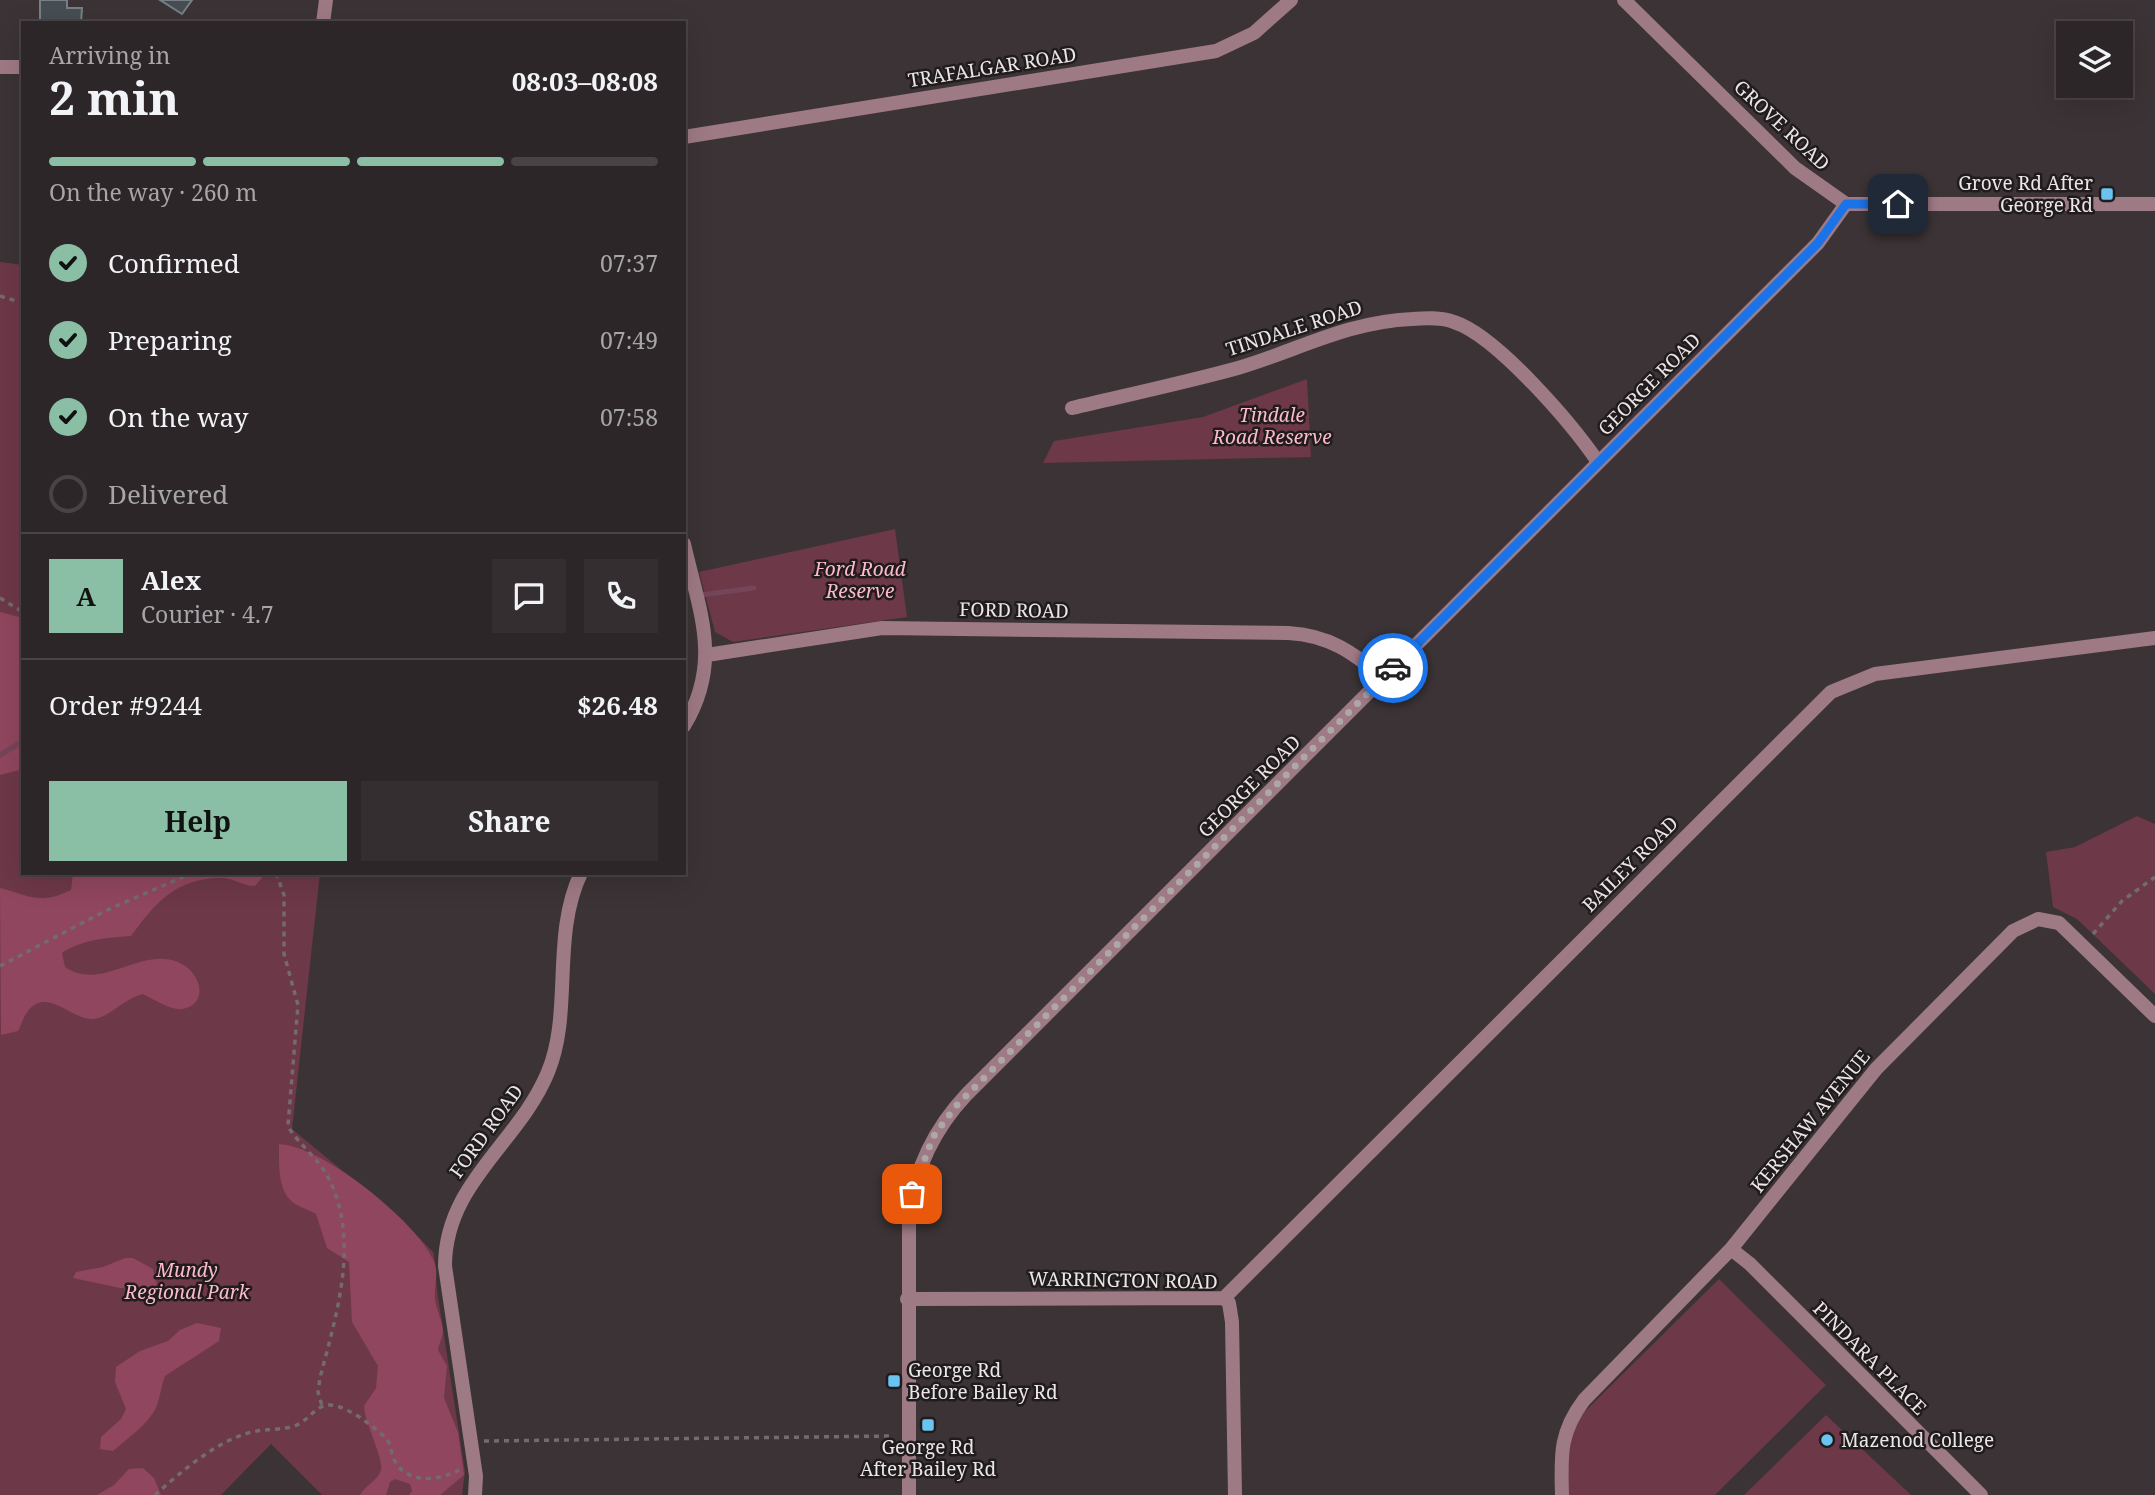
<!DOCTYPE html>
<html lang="en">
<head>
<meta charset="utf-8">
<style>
	body { margin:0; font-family:"Noto Serif",serif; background:#342e30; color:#f1f3f6; height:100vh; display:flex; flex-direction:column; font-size:26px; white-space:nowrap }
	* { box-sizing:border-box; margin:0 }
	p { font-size:23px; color:#a6a5a8 }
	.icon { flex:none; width:38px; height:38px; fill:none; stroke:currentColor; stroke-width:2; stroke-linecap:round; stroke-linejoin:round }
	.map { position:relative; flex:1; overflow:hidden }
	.drawer { position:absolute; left:21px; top:21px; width:665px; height:854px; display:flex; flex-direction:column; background:#2c2628; border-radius:0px; box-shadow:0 7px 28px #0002,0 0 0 2px #484345 }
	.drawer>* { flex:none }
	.controls { position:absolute; left:2056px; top:21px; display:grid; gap:14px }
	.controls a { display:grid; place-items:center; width:77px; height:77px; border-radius:0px; background:#2c2628; box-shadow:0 7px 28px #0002,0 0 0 2px #484345; font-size:35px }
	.pin { position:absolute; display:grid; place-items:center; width:60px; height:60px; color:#fff; margin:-30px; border-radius:14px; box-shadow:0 4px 10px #0006 }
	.courier { position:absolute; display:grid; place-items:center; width:70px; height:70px; margin:-35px; border:5px solid #1a73e8; border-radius:50%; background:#fff; color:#222; box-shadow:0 2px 9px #0007 }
	.overview em { font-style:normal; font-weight:700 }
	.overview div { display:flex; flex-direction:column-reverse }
	.overview { display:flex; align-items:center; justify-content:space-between; height:119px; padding:0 28px }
	h1 { font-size:46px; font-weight:700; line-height:52px }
	.bar { display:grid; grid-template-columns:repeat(4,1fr); gap:10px 7px; align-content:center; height:84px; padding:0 28px }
	.bar i { height:9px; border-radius:5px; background:#484345 }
	.bar .current { background:#8abfa5 }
	.bar p { grid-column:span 4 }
	.line { display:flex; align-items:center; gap:18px; padding:0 28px; border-top:2px solid #484345 }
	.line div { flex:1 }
	.round { display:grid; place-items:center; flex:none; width:74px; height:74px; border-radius:0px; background:#342e30 }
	ol { padding:0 28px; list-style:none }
	li { display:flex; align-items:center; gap:21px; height:77px }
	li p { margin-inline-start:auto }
	li .icon { padding:7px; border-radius:50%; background:#8abfa5; color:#111; stroke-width:4 }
	li:last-child { color:#a6a5a8 }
	li i { width:38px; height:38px; border:4px solid #484345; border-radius:50% }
	.cta { display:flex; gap:14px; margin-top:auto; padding:14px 28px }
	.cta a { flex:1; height:80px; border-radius:0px; background:#8abfa5; color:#111; font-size:28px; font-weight:700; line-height:80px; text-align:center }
	.cta a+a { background:#342e30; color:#f1f3f6 }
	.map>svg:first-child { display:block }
	.green { fill:#6d3848 }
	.forest { fill:#90465e }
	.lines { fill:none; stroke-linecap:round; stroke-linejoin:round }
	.stream { stroke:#754559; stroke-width:5 }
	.building { fill:#464e53; stroke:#778085; stroke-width:2 }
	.path { stroke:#736b6d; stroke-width:3.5; stroke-dasharray:5 5; stroke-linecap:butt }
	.minor { stroke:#9e7a84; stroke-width:14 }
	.tertiary { stroke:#9e7a84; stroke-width:14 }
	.done { stroke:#ada7a8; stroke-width:7; stroke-dasharray:0 12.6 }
	.route { stroke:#1a73e8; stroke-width:9 }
	.poi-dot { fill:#6ac3f1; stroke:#201c1d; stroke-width:2.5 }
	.labels { text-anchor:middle; stroke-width:5; stroke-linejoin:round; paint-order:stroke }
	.street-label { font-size:19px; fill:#ebe5e6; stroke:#201c1d }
	.poi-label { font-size:19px; fill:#ebe5e6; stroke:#201c1d; text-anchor:start }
	.park-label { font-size:19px; font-style:italic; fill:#fcbacb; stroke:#201c1d }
</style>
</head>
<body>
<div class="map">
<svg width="2155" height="1495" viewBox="0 0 2155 1495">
	<rect width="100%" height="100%" fill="#3b3335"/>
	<path class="green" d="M0,262L23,265V873H320L292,1129L402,1220L434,1253L437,1290L465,1472L462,1495H322L271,1444L221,1495H0Z
		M1307,379L1311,457L1043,463L1054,441L1203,417Z
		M895,529L907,617L733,642L715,632L699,572Z
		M2137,816L2155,824V994L2077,919L2053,907L2046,852L2075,847Z
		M1719,1279L1826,1385L1715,1495H1563L1565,1431Z
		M1826,1415L1911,1495H1744Z"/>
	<path class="forest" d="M0,612L23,618V769L0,775Z
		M73,873H266L255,886C243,886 235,879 224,878C177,877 156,902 131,936C107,938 83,939 62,953L65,967C102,992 139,947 178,962C202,972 209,1004 183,1009C171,1011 153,999 143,994C123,999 110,1017 94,1019C72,1021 47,986 28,1011C23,1017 22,1024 18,1031L1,1035L0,888C30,895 38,906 71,890Z
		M279,1144C323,1146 416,1221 434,1261C439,1273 434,1286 435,1299C436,1309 442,1319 443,1330C443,1338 439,1343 438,1350L447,1366L444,1398L458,1432L464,1475L440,1495H409L412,1491L410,1484L395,1479L390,1482L386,1495H360C365,1486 379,1479 381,1470C384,1459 365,1424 364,1406L376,1388L378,1366L352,1322L349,1262L327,1248L316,1214C309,1210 302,1208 295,1204C277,1192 279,1163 279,1144Z
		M125,1258H133L153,1269L158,1289L120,1288L73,1278L76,1272L103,1267Z
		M197,1323L221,1328L219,1341L165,1376C161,1387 160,1398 156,1408C147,1425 127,1439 113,1451L100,1449L101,1437L121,1419L126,1409L115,1382L116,1367L140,1351L168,1341L180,1330Z
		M143,1468L154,1478L161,1495H97L114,1485L129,1469Z"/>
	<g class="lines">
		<path class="stream" d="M701,595L754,588
			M0,755L23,741"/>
	</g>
	<path class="building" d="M40,0H67V8H82L81,23H40Z
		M160,0H192L182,14Z"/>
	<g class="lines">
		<path class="path" d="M0,296L23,303
			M0,598L23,612
			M276,873L284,895V954L298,1005L288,1125C290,1135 319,1160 327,1175C361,1239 337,1312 320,1378L318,1392L322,1406
			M2093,934L2122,901L2155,877
			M0,966L105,911L192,873
			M484,1441L893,1436
			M155,1495C181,1472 214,1443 248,1433C262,1429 277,1430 291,1427C309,1423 314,1404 331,1405C349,1407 373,1426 386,1438C392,1445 391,1456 396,1463C410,1485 440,1480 459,1470"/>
		<path class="minor" d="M323,23L326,0
			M0,67H23
			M684,137L1216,51L1254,33L1291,0
			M1072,408C1127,395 1183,383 1238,368C1299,350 1346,322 1412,319C1425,318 1441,317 1454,322C1497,336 1572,424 1598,462
			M684,544C699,611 723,661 684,726
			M707,655L882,628L1288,633C1329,635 1354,653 1383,678
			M1731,1249L1750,1264L1981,1495
			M1224,1298L1831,692L1875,674L2155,638
			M907,1299L1224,1298L1229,1303L1232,1322L1235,1495
			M475,1495L476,1476L445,1266C445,1183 519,1143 548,1072C573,1012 551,936 581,873
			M1562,1495C1561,1456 1559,1433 1584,1400L1731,1249L1876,1069L2013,931L2038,919L2059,923L2155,1016"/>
		<path class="tertiary" d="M1624,0L1795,168L1846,204H2155
			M909,1495V1215C915,1168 934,1129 967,1094L1818,243L1846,204"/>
	</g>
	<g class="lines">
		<path class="done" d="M912,1194L933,1137L956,1106L1393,668"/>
		<path class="route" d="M1393,668L1818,243L1846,204H1898"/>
	</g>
	<g class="poi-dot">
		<rect x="2100" y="187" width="14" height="14" rx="3.5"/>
		<rect x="887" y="1374" width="14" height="14" rx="3.5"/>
		<rect x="921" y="1418" width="14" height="14" rx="3.5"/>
		<circle cx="1827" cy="1440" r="7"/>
	</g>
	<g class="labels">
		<g class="street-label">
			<text transform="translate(992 67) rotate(-9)" y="7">TRAFALGAR ROAD</text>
			<text transform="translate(1782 125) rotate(43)" y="7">GROVE ROAD</text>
			<text transform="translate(1294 328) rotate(-18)" y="7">TINDALE ROAD</text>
			<text transform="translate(1649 384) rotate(-45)" y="7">GEORGE ROAD</text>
			<text transform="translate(1014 610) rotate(1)" y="7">FORD ROAD</text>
			<text transform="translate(1249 786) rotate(-45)" y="7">GEORGE ROAD</text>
			<text transform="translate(1630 864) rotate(-45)" y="7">BAILEY ROAD</text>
			<text transform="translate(1810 1121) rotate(-51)" y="7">KERSHAW AVENUE</text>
			<text transform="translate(486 1131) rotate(-54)" y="7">FORD ROAD</text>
			<text transform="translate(1123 1280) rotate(1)" y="7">WARRINGTON ROAD</text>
			<text transform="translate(1870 1358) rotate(45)" y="7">PINDARA PLACE</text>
		</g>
		<g class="poi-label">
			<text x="2093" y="190" text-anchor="end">Grove Rd After<tspan x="2093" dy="22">George Rd</tspan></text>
			<text x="908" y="1377">George Rd<tspan x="908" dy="22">Before Bailey Rd</tspan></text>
			<text x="1841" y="1447">Mazenod College</text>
			<text x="928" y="1454" text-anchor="middle">George Rd<tspan x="928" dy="22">After Bailey Rd</tspan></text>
		</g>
		<g class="park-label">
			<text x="1272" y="422">Tindale<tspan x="1272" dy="22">Road Reserve</tspan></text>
			<text x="860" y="576">Ford Road<tspan x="860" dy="22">Reserve</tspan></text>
			<text x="187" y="1277">Mundy<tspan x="187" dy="22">Regional Park</tspan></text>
		</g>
	</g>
</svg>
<div class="controls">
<a><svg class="icon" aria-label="layers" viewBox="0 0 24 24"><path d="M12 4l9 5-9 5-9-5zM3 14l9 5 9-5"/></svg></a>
</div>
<div class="pin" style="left:912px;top:1194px;background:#ea580c"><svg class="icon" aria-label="bag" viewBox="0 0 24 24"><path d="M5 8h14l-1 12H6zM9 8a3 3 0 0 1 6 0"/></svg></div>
<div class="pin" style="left:1898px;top:204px;background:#1f2937"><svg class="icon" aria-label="home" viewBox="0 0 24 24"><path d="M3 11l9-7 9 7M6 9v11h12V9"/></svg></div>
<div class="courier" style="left:1393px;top:668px"><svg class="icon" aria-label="car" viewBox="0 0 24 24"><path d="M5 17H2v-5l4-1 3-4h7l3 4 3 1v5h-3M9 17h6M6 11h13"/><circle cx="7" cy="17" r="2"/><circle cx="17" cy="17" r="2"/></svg></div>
<section class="drawer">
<div class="overview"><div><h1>2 min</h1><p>Arriving in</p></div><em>08:03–08:08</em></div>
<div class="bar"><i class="current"></i><i class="current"></i><i class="current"></i><i></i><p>On the way · 260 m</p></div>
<ol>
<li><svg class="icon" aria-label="check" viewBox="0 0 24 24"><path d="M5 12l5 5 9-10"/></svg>Confirmed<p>07:37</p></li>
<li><svg class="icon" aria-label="check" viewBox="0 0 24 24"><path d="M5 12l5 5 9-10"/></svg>Preparing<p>07:49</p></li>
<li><svg class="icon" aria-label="check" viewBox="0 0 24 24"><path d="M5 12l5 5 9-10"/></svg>On the way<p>07:58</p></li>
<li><i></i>Delivered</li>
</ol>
<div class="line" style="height:126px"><b class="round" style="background:#8abfa5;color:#111">A</b><div><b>Alex</b><p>Courier · 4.7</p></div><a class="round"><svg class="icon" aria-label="chat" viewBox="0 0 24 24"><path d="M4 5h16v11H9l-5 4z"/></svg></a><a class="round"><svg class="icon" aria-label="phone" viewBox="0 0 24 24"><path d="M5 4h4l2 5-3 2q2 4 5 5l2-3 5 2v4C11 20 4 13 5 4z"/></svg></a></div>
<div class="line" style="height:91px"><div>Order #9244</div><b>$26.48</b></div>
<div class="cta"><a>Help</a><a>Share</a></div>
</section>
</div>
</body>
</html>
